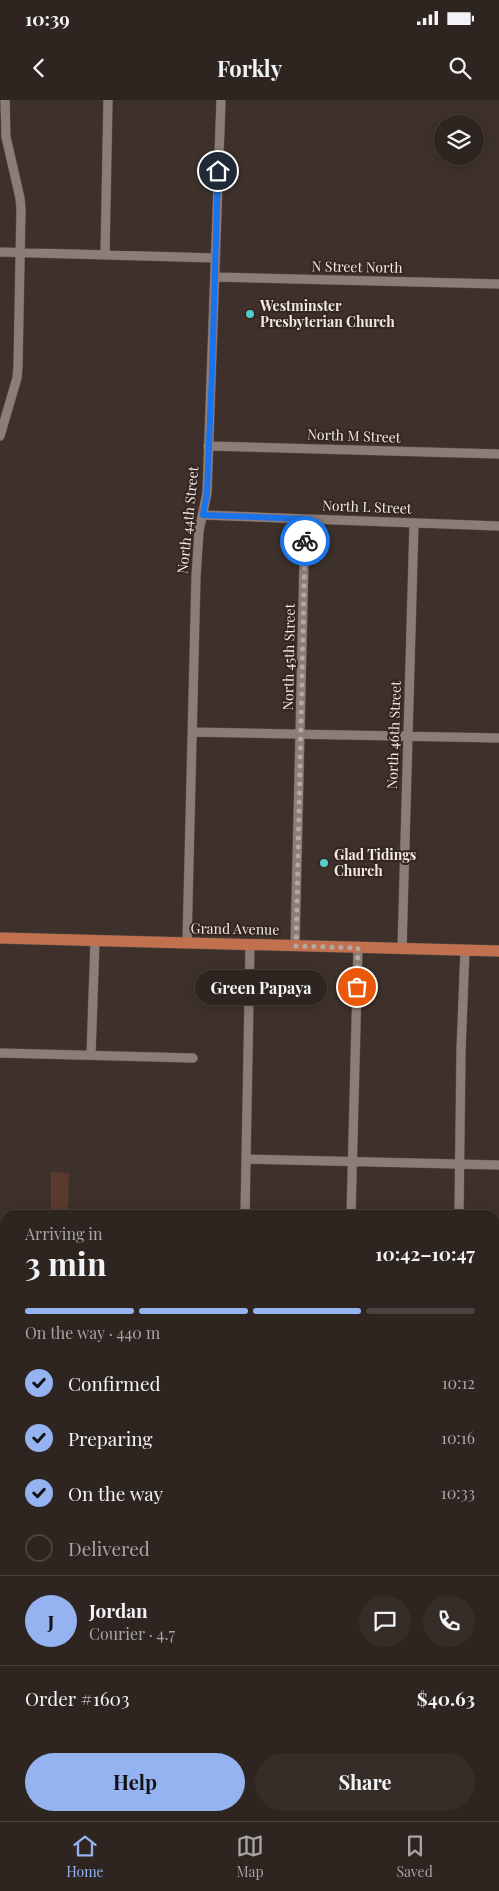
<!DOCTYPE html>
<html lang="en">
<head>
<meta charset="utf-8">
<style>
	body { margin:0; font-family:"Playfair Display",serif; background:#362d29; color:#f1f3f6; height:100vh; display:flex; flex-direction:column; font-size:19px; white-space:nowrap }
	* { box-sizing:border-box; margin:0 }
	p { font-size:16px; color:#a7a5a5 }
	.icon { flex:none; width:28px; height:28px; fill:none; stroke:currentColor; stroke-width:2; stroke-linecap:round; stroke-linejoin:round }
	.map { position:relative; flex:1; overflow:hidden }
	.details { position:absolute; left:0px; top:1110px; width:500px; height:611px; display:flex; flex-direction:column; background:#2e2520; border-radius:15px 15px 0 0; box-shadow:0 2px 12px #0003,0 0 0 1px #49423e }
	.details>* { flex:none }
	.controls { position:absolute; left:434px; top:15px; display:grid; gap:10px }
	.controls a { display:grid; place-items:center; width:50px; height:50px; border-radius:50%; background:#2e2520; box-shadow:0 2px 12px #0003,0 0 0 1px #49423e; font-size:25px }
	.pin { position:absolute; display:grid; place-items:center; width:42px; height:42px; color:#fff; margin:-21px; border:2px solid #fff; border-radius:50%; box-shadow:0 1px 5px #0007 }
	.courier { position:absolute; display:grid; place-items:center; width:50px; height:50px; margin:-25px; border:4px solid #1a73e8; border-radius:50%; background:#fff; color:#222; box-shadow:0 1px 6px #0007 }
	.bubble { position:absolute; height:35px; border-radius:18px; background:#2e2520; box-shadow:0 2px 12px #0003,0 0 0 1px #49423e; font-size:16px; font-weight:700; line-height:35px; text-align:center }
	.overview em { font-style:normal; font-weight:700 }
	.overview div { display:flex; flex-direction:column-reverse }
	.overview { display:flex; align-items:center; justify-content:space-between; height:85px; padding:0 25px }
	h1 { font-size:32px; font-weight:700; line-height:38px }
	.bar { display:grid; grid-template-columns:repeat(4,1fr); gap:8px 5px; align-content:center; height:60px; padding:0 25px }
	.bar i { height:6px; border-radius:4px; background:#49423e }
	.bar .current { background:#95b2f1 }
	.bar p { grid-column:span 4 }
	.line { display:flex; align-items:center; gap:12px; padding:0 25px; border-top:1px solid #49423e }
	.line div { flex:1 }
	.round { display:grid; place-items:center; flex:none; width:52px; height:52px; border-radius:26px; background:#362d29 }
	ol { padding:0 25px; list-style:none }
	li { display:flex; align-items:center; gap:15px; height:55px }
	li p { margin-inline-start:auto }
	li .icon { padding:5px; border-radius:50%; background:#95b2f1; color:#111; stroke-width:4 }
	li:last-child { color:#a7a5a5 }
	li i { width:28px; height:28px; border:2px solid #49423e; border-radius:50% }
	.action { display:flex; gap:10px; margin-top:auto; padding:10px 25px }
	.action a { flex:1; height:58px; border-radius:30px; background:#95b2f1; color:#111; font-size:20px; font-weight:700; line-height:58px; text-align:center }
	.action a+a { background:#362d29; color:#f1f3f6 }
	.status { display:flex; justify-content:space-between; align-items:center; height:35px; padding:0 25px; background:#2e2520; direction:ltr }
	.status svg { height:14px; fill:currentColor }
	header { display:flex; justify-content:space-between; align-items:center; height:65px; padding:0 25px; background:#2e2520; font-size:22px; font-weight:700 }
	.dock { display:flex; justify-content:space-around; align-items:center; height:70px; border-top:1px solid #49423e; background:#2e2520; font-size:14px; color:#a7a5a5 }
	.dock a { display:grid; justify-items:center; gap:2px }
	.dock .current { color:#95b2f1 }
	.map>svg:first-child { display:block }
	.green { fill:#5b3a2e }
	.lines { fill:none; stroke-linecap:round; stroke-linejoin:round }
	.minor-casing { stroke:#5a4e4a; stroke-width:10 }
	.major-casing { stroke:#5a4e4a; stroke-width:12 }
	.minor { stroke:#8d7d77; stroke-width:9 }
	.major { stroke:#c2714f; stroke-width:11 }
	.done { stroke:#b3a9a4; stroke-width:5; stroke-dasharray:0 9 }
	.route { stroke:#1a73e8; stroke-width:6 }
	.poi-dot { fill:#53cdc9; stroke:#342722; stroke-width:2 }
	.labels { text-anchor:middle; stroke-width:4; stroke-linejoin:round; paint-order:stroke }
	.street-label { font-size:14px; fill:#f2e9e5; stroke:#342722 }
	.poi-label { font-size:14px; font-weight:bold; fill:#f2e9e5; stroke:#342722; text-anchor:start }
</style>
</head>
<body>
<div class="status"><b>10:39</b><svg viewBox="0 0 49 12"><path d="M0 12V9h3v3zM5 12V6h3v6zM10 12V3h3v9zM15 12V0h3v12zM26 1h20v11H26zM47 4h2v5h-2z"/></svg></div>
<header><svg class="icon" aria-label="back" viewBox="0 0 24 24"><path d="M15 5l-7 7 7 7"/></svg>Forkly<svg class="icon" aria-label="search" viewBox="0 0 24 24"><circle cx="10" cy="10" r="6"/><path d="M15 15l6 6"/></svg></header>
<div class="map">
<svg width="499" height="1721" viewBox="0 0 499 1721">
	<rect width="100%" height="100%" fill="#3e312b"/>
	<path class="green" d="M51,1072L69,1073L68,1110L51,1109Z"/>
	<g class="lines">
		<g class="minor-casing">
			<path id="minor" d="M0,152L215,158
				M105,155L108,0
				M215,177L499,184
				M0,336L17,278L18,266L21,109L20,98L6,37L5,0
				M208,346L499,354
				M203,415L499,426
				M193,632L499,638
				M187,843L196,477L199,431L207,393L221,0
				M295,846L305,419
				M402,849L414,423
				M0,953L193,958
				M91,955L95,841
				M246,1059L499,1065
				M245,1115L250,845
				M351,1115L358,848
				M459,1115L461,950L465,850
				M0,1266H5
				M495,1278H499
				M0,1426H5
				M0,1695H5
				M495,1708H499
				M68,1721V1716
				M171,1721V1716
				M453,1721V1716"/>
		</g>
		<g class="major-casing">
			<path id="major" d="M0,838L499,851"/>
		</g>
		<use href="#minor" class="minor"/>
		<use href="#major" class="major"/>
	</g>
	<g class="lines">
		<path class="done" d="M305,441L296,846L358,848L357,887"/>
		<path class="route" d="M218,71L212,271L207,393L203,415L305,419V441"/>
	</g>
	<g class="poi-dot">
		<circle cx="250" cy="214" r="5"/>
		<circle cx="324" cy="763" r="5"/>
	</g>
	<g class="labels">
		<g class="street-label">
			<text transform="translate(357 167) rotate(1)" y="5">N Street North</text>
			<text transform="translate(354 336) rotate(2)" y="5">North M Street</text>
			<text transform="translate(367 407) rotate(2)" y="5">North L Street</text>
			<text transform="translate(188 420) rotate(-84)" y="5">North 44th Street</text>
			<text transform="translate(289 557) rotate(-89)" y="5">North 45th Street</text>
			<text transform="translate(394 635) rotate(-88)" y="5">North 46th Street</text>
			<text transform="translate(235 829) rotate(1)" y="5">Grand Avenue</text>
		</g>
		<g class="poi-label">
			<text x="260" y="211">Westminster<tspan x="260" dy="16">Presbyterian Church</tspan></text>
			<text x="334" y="760">Glad Tidings<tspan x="334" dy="16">Church</tspan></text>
		</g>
	</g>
</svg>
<div class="controls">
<a><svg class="icon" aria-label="layers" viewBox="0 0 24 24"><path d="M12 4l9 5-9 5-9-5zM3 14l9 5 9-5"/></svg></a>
</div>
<div class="pin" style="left:357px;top:887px;background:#ea580c"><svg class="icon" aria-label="bag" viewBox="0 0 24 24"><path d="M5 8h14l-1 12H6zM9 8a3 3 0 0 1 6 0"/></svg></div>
<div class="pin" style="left:218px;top:71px;background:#1f2937"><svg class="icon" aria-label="home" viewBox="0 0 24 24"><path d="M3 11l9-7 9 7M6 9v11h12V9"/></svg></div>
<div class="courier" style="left:305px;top:441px"><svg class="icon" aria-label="bike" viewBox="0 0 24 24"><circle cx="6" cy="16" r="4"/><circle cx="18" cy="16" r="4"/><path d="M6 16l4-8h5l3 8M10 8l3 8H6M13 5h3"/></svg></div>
<div class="bubble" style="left:195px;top:870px;width:132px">Green Papaya</div>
<section class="details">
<div class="overview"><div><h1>3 min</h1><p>Arriving in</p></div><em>10:42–10:47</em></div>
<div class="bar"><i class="current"></i><i class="current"></i><i class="current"></i><i></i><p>On the way · 440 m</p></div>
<ol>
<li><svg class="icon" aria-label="check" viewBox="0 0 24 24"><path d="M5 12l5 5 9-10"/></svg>Confirmed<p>10:12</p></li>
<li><svg class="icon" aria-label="check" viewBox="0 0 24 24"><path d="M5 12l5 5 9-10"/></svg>Preparing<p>10:16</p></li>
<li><svg class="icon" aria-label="check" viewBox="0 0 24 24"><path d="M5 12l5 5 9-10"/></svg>On the way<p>10:33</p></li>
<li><i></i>Delivered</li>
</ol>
<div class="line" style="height:90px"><b class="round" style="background:#95b2f1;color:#111">J</b><div><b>Jordan</b><p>Courier · 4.7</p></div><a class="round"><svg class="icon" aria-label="chat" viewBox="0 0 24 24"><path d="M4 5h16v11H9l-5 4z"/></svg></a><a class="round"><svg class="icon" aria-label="phone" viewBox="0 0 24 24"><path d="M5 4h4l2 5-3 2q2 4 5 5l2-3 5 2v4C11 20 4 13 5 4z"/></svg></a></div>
<div class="line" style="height:65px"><div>Order #1603</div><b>$40.63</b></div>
<div class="action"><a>Help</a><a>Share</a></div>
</section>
</div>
<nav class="dock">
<a class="current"><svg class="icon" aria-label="home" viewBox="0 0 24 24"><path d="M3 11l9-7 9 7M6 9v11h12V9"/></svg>Home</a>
<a><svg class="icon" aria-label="map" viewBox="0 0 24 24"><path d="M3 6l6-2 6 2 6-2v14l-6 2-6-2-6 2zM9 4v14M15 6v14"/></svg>Map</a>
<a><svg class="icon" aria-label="saved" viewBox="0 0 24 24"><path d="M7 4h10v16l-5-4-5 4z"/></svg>Saved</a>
</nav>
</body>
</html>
